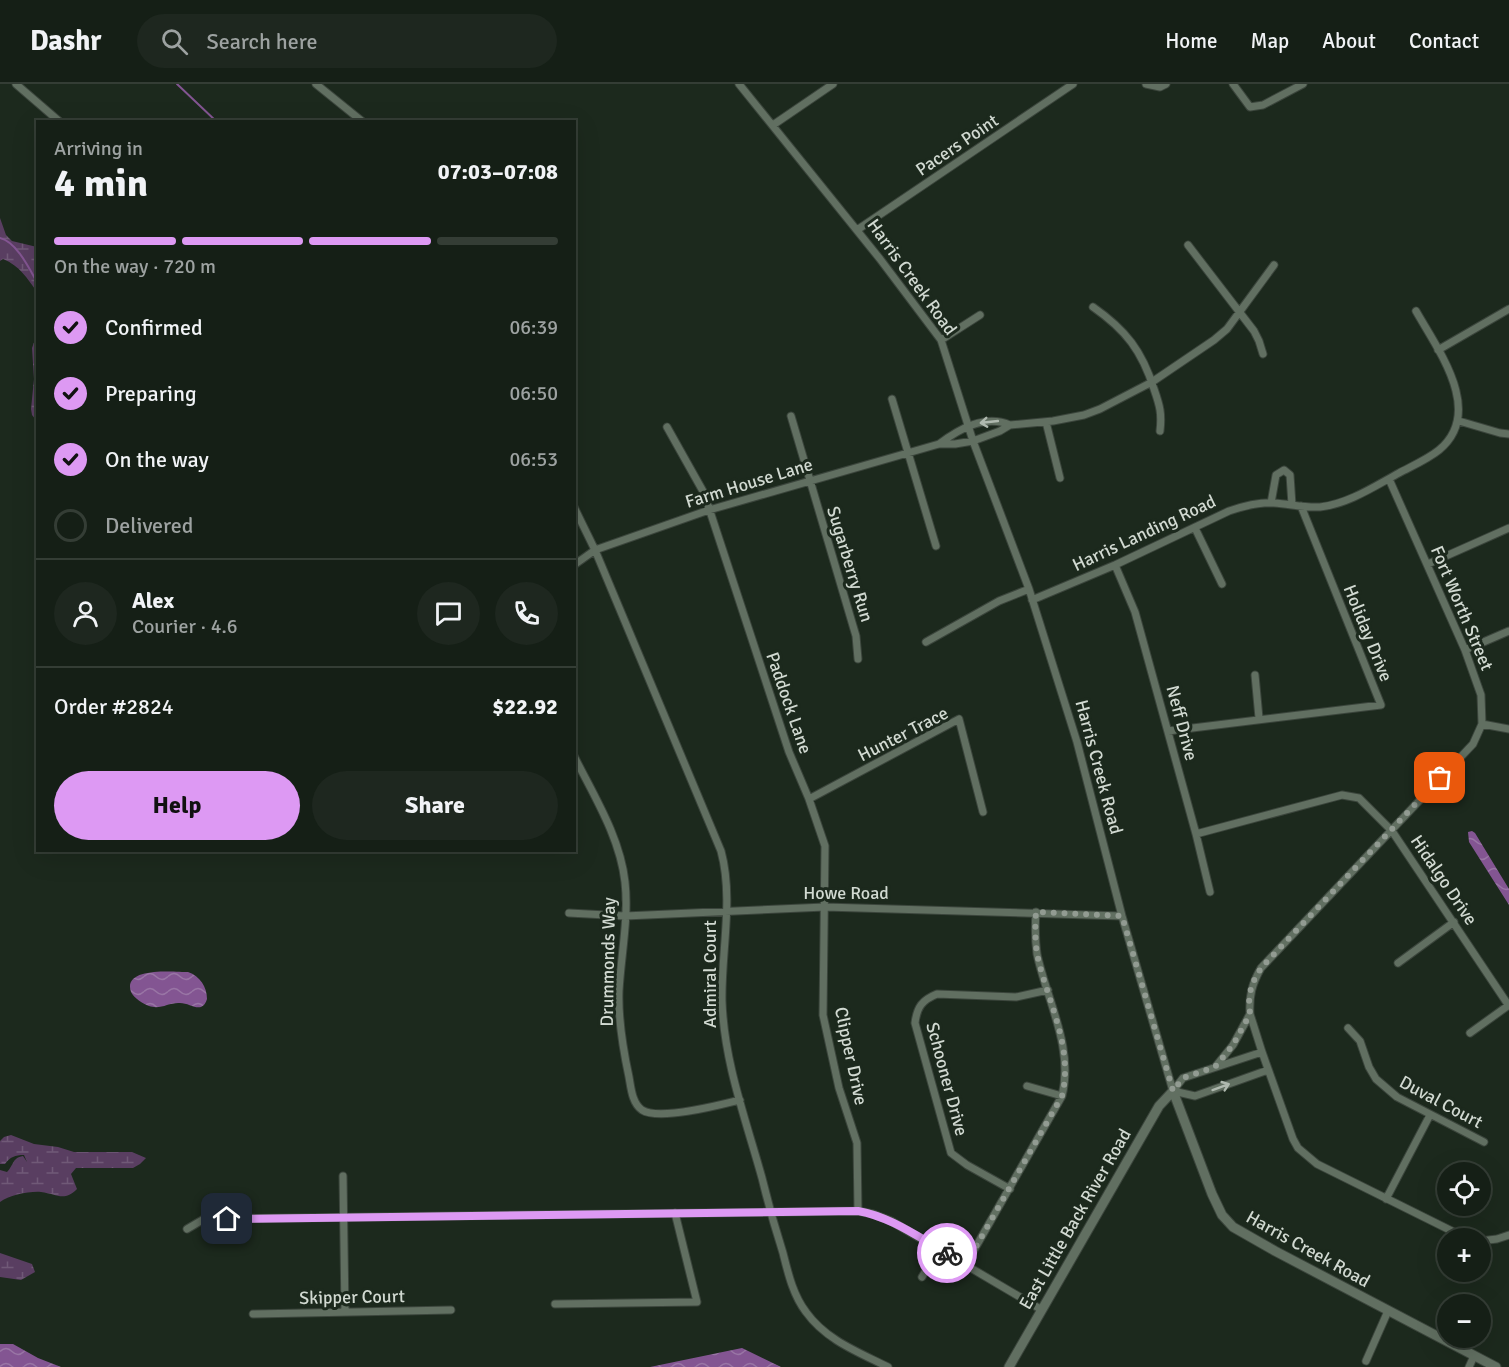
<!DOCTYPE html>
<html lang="en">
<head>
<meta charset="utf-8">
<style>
	body { margin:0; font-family:Signika,sans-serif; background:#1e271f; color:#f1f3f6; height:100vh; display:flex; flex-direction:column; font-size:22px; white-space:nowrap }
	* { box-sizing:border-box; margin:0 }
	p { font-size:20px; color:#9da2a1 }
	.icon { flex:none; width:33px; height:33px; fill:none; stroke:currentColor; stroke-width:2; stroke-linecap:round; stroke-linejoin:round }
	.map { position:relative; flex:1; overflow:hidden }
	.panel { position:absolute; left:36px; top:36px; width:540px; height:732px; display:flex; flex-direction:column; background:#151f16; border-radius:0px; box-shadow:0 6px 24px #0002,0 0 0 2px #343d35 }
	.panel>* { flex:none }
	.tools { position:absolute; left:1437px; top:1078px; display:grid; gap:12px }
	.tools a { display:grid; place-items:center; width:54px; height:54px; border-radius:50%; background:#151f16; box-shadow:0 6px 24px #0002,0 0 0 2px #343d35; font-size:30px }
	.pin { position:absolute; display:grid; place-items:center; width:51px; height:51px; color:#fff; margin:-26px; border-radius:12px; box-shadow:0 3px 9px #0006 }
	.courier { position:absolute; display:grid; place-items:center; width:60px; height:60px; margin:-30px; border:4px solid #dd99f3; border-radius:50%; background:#fff; color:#222; box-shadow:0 2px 8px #0007 }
	.head em { font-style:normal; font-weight:700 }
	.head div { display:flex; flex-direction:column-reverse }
	.head { display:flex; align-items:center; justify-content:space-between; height:102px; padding:0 18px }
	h1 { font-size:39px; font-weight:700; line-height:45px }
	.bar { display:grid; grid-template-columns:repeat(4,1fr); gap:9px 6px; align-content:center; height:72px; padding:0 18px }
	.bar i { height:8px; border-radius:4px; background:#343d35 }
	.bar .active { background:#dd99f3 }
	.bar p { grid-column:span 4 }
	.line { display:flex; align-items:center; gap:15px; padding:0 18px; border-top:2px solid #343d35 }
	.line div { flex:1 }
	.round { display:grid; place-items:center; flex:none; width:63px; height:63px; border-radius:32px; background:#1e271f }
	ol { padding:0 18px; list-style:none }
	li { display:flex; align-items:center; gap:18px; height:66px }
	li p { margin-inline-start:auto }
	li .icon { padding:6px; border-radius:50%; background:#dd99f3; color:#111; stroke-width:4 }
	li:last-child { color:#9da2a1 }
	li i { width:33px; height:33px; border:3px solid #343d35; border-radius:50% }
	.button { display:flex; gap:12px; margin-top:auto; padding:12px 18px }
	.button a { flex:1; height:69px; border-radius:36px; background:#dd99f3; color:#111; font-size:24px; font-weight:700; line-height:69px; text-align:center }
	.button a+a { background:#1e271f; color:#f1f3f6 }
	header { display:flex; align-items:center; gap:36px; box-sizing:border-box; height:84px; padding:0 30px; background:#151f16; border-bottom:2px solid #343d35 }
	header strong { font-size:28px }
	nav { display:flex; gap:33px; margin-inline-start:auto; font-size:21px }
	.search { width:420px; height:54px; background:#1e271f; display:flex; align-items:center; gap:15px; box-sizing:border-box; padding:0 21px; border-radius:33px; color:#9da2a1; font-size:22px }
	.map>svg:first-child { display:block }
	.wetland { fill:url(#wetland-marsh) }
	.water { fill:url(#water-waves) }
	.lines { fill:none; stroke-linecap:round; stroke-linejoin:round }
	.stream { stroke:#835592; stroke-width:2 }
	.minor-casing { stroke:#3b453c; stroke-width:9 }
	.tertiary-casing { stroke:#3b453c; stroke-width:11 }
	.minor { stroke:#616f61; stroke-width:7 }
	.tertiary { stroke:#616f61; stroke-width:9 }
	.oneway { stroke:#afb9af }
	.done { stroke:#929b92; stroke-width:6; stroke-dasharray:0 10.8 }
	.route { stroke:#dd99f3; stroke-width:8 }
	.labels { text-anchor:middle; stroke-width:6; stroke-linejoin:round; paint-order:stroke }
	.street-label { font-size:18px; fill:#d1d9d1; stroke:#1c291d }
</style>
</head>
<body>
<header>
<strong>Dashr</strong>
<div class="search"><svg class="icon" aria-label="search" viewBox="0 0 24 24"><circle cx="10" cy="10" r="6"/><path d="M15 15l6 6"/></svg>Search here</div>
<nav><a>Home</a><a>Map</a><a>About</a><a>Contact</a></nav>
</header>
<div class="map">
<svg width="1509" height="1283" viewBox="0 0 1509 1283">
	<defs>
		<pattern id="wetland-marsh" width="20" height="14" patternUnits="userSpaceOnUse" patternTransform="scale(1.5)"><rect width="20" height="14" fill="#593e61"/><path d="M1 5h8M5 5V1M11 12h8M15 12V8" fill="none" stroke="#705977"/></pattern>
		<pattern id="water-waves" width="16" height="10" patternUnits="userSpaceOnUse" patternTransform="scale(1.5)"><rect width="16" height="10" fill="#835592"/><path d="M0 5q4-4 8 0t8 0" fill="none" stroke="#9975a5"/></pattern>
	</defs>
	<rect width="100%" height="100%" fill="#1c291d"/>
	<path class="wetland" d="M0,134L6,151L12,157L37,163V208C27,194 20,182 3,175L0,177Z
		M37,250L38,335L36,336L32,331L31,325L34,295L32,264Z
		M11,1051L34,1060L58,1063L74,1068H132L146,1074L140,1080L133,1084H76L71,1090L77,1105C64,1118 57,1110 41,1108C30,1107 9,1111 0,1118V1086L7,1088C14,1081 12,1074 23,1072L27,1078L24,1071C15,1071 10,1073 5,1080H0V1057L4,1053Z
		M0,1169L32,1180L35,1188L21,1196L0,1193Z"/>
	<path class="water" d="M1472,747L1475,749L1509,805V821L1469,758L1468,748Z
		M188,888C200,892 207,903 207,915C202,931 191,919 180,919C169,918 161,926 149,922C143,920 134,914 131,908C122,882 175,888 188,888Z
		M0,1260H13L38,1274L61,1283H0Z
		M742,1264L781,1283H650Z"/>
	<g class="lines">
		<path class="stream" d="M177,0L217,38
			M0,154C17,158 30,186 38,200"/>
		<g class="minor-casing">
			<path id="minor" d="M16,0L60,38
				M316,0L363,38
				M739,0L880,175L941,256L973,357L1029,505L1077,658L1122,832L1173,1007
				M1146,0L1160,3L1166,0
				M1233,0L1250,23L1263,21L1303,0
				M773,41L833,0
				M857,146L1073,0
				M1188,161L1254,247L1259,257L1263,270
				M1093,223C1126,246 1142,267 1154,305C1160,322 1162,330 1160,347
				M941,256L980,231
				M1438,266L1509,225
				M892,315L936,462
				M791,332L856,552L858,575
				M1459,337L1500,349L1509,350
				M1046,338L1060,394
				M667,343L704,409L789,668L809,715L825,762L823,931L839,1004L857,1059L858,1127
				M939,360C959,345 985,330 1010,341
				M1389,395L1465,566L1481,611L1482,640L1473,660L1261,884C1252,900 1249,911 1250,930L1262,968L1293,1055L1298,1064L1317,1080L1468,1155
				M1271,419L1276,391L1284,386L1290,391L1292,421
				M574,423L595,466L721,767C734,815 721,868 722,917C724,978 746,1036 762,1094C768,1119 775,1144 783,1169C788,1189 793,1211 806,1228C826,1256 858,1268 888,1283
				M1195,444L1222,500
				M1428,480L1509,444
				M574,481L595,466L709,426L939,360H955L973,357L1000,347L1010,341L1053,337L1084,331L1100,325L1152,298L1214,256L1227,245L1274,181
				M1115,481L1135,528L1196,750L1210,808
				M1032,516L1115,481L1229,427C1244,422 1259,418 1274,419C1290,420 1304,424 1320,423C1348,420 1375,402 1399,389C1412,382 1428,375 1439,366C1485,328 1438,266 1416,227
				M926,558L999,517L1029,505
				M1465,566L1509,547
				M1255,591L1259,634
				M1482,640L1509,645
				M1168,647L1381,621L1301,422
				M574,672C594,712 620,753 625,798C629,834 621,871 619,907C618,936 623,965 629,993C631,1004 632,1019 642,1026C659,1037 720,1021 740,1016
				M809,715L959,635L983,728
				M1196,750L1342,711L1359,714L1392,747L1509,922
				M569,829L625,832L825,823L1122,832
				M1398,879L1454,838
				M1348,944L1360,957L1369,983L1376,995L1397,1013L1484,1058
				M1470,949L1509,921
				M1216,982L1233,961L1250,930
				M1027,1002L1062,1012
				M1173,1007L1195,1012L1268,986
				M1173,1007L1183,994L1262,968
				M343,1092L345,1228
				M1010,1105L967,1081L951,1069L915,939C917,923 922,916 937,910L1016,913L1048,906
				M1386,1115L1430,1031
				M187,1145L204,1135L858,1127L873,1130L891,1137L1042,1226
				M1480,1157L1497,1155L1509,1151
				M966,1180L1062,1012C1074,963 1047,917 1037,870C1035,856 1035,842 1036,828
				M922,1193L939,1164
				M555,1220L697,1218L675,1129
				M253,1230L451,1226
				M1366,1277L1388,1227
				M1469,1283L1474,1272"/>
		</g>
		<g class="tertiary-casing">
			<path id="tertiary" d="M1009,1283L1159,1022L1173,1007L1212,1110L1222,1131L1233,1143L1275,1167L1496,1283"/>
		</g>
		<use href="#minor" class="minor"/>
		<use href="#tertiary" class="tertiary"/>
	</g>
	<defs><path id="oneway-shaft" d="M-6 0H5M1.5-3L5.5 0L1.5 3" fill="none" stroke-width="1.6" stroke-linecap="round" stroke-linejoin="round" transform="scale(1.5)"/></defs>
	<g class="oneway">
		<use href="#oneway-shaft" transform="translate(989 338) rotate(174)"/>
		<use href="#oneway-shaft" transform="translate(1221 1003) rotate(-20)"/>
	</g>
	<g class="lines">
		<path class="done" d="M947,1169L966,1180L1062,1012C1074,963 1047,917 1037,870C1035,856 1035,842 1036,828L1122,832L1173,1007L1183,994L1215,983L1233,961L1250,930L1249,914L1252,900L1261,884L1440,694"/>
		<path class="route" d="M227,1135L858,1127C891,1133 918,1153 947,1169"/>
	</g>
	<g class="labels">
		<g class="street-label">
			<text transform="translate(957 61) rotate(-34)" y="6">Pacers Point</text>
			<text transform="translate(912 193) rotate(54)" y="6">Harris Creek Road</text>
			<text transform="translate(749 399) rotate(-17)" y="6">Farm House Lane</text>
			<text transform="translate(1144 449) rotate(-25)" y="6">Harris Landing Road</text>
			<text transform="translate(850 480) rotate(73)" y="6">Sugarberry Run</text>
			<text transform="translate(1462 524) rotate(67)" y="6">Fort Worth Street</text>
			<text transform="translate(1368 549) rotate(68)" y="6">Holiday Drive</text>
			<text transform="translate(789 619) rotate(71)" y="6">Paddock Lane</text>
			<text transform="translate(1182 639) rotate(75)" y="6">Neff Drive</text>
			<text transform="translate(903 650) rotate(-27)" y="6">Hunter Trace</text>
			<text transform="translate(1099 683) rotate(75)" y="6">Harris Creek Road</text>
			<text transform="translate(1444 796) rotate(56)" y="6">Hidalgo Drive</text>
			<text x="846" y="815">Howe Road</text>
			<text transform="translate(608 878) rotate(-89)" y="6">Drummonds Way</text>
			<text transform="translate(710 890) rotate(-90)" y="6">Admiral Court</text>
			<text transform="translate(851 972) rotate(78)" y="6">Clipper Drive</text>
			<text transform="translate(947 995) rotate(75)" y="6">Schooner Drive</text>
			<text transform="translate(1441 1018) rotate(28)" y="6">Duval Court</text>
			<text transform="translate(1075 1135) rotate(-60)" y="6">East Little Back River Road</text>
			<text transform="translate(1308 1165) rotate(29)" y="6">Harris Creek Road</text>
			<text transform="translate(352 1213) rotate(-1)" y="6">Skipper Court</text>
		</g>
	</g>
</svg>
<div class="tools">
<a><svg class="icon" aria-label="locate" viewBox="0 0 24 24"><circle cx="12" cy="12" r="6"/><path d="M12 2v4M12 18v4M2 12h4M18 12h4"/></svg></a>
<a>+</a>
<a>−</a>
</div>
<div class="pin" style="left:1440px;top:694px;background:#ea580c"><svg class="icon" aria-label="bag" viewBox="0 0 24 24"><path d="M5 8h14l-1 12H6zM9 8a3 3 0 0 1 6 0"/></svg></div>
<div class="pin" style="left:227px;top:1135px;background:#1f2937"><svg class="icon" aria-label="home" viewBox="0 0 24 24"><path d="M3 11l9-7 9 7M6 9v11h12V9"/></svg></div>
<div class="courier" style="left:947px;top:1169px"><svg class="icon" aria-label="bike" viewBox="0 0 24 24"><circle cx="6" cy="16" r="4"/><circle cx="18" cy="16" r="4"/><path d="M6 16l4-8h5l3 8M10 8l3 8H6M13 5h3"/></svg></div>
<section class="panel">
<div class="head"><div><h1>4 min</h1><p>Arriving in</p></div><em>07:03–07:08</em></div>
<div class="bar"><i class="active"></i><i class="active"></i><i class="active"></i><i></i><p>On the way · 720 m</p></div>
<ol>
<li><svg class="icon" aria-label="check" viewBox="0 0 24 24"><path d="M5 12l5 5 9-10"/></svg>Confirmed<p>06:39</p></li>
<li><svg class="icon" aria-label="check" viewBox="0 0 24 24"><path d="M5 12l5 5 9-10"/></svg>Preparing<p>06:50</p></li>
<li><svg class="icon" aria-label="check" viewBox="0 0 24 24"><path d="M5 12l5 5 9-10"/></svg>On the way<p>06:53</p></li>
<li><i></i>Delivered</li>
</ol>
<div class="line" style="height:108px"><a class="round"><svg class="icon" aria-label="person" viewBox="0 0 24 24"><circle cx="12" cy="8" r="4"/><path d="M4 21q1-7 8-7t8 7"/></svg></a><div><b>Alex</b><p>Courier · 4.6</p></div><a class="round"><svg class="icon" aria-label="chat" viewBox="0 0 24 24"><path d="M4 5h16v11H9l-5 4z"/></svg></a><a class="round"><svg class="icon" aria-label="phone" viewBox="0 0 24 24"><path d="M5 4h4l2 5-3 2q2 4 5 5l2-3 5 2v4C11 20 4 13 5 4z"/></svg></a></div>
<div class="line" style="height:78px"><div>Order #2824</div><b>$22.92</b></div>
<div class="button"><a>Help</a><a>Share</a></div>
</section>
</div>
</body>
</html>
